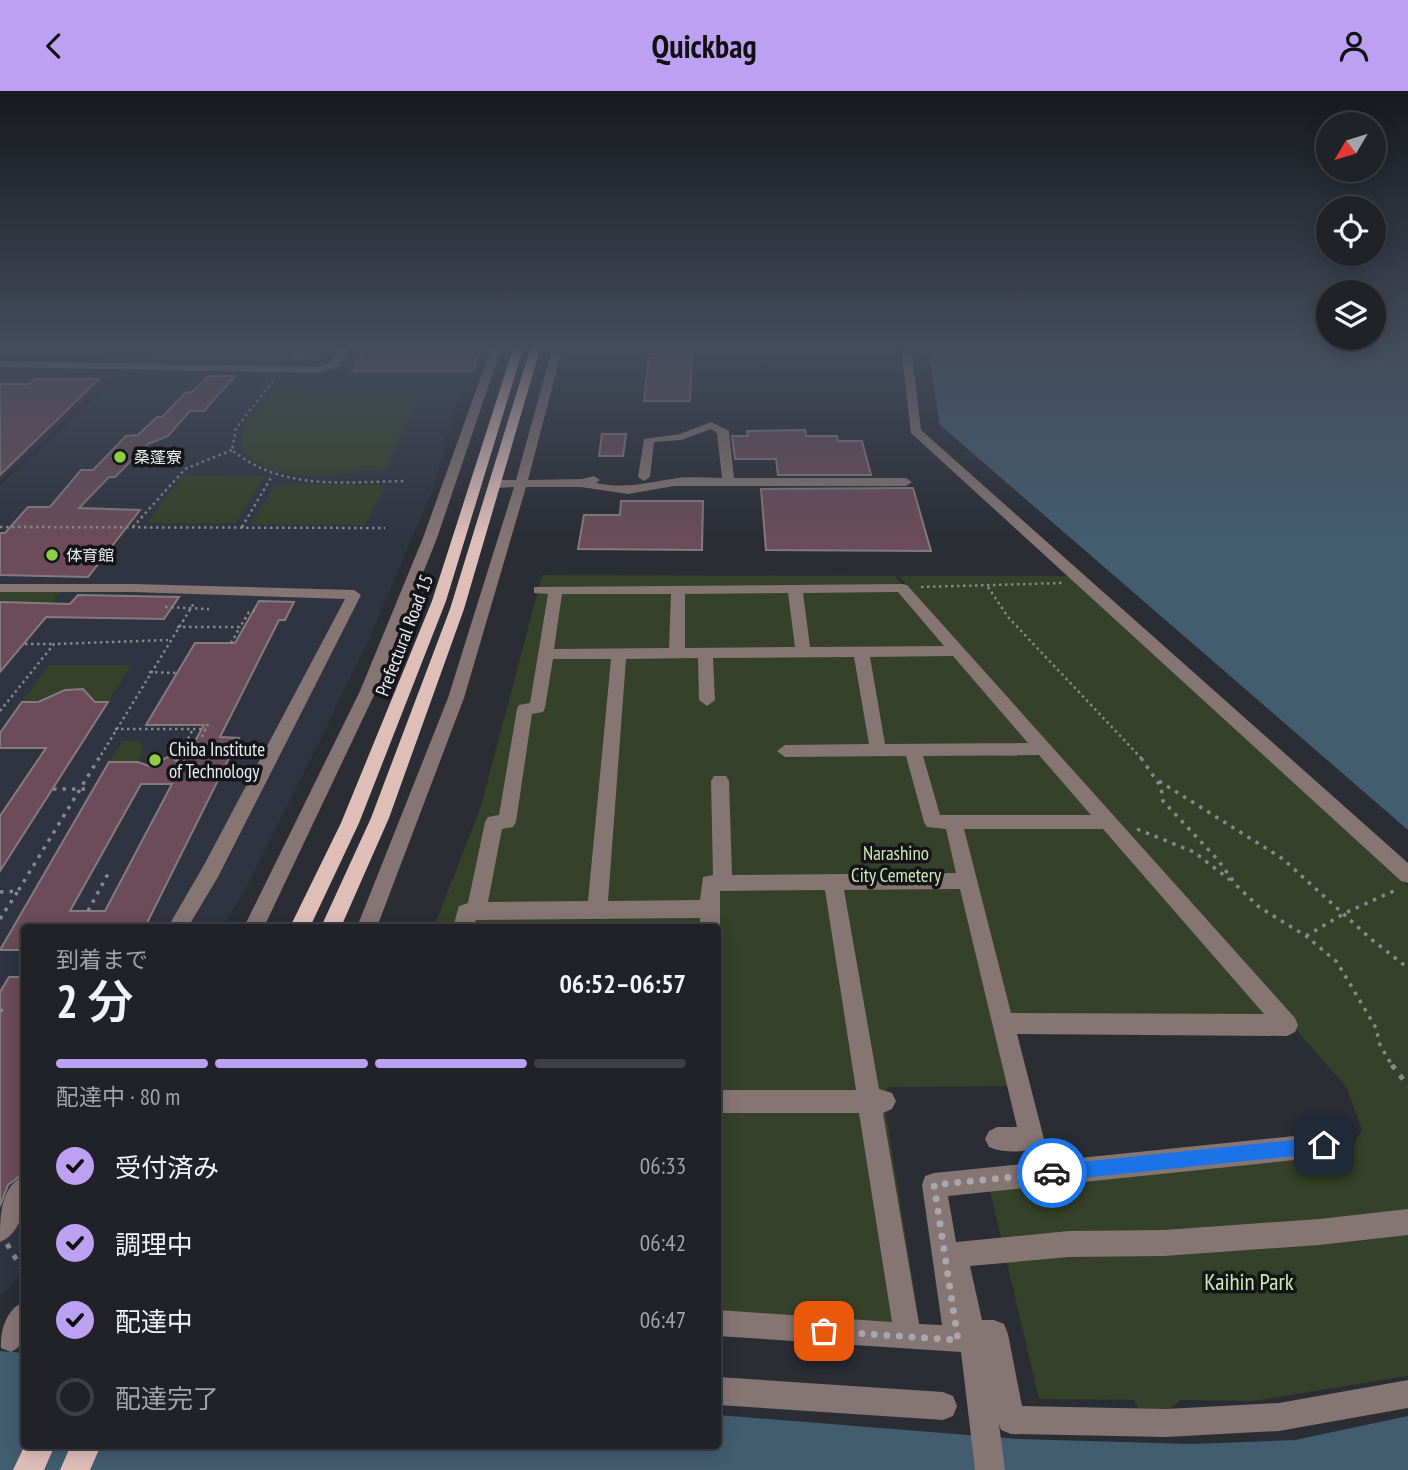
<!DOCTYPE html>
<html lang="ja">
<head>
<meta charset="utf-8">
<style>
	body { margin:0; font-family:"PT Sans Narrow","Noto Sans JP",sans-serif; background:#2d2f33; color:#f1f3f6; height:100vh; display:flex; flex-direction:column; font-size:26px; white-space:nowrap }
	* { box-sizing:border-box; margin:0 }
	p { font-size:23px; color:#a2a4a7 }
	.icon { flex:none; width:38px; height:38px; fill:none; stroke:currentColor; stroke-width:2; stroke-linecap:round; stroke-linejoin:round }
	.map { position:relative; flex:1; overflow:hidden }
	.sheet { position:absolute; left:21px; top:833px; width:700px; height:525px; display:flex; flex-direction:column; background:#202227; border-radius:7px; box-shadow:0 4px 18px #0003,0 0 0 2px #3d3f44 }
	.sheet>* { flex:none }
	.needle { width:46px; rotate:232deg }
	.fabs { position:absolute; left:1316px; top:21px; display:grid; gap:14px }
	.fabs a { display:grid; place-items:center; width:70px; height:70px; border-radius:50%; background:#202227; box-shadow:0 4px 18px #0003,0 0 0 2px #3d3f44; font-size:35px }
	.pin { position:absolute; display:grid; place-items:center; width:60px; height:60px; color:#fff; margin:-30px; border-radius:14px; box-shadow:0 4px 10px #0006 }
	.courier { position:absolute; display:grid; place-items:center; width:70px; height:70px; margin:-35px; border:5px solid #1a73e8; border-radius:50%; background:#fff; color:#222; box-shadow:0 2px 9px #0007 }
	.overview em { font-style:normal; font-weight:600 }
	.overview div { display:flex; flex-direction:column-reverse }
	.overview { display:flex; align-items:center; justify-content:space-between; height:119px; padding:0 35px }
	h1 { font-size:46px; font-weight:600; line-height:52px }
	.bar { display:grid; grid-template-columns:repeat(4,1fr); gap:10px 7px; align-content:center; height:84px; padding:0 35px }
	.bar i { height:9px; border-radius:5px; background:#3d3f44 }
	.bar .current { background:#bca0f2 }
	.bar p { grid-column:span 4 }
	ol { padding:0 35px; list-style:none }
	li { display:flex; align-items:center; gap:21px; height:77px }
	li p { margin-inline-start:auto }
	li .icon { padding:7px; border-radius:50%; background:#bca0f2; color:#111; stroke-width:4 }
	li:last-child { color:#a2a4a7 }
	li i { width:38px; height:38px; border:4px solid #3d3f44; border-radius:50% }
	header { display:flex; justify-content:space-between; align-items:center; height:91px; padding:0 35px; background:#bca0f2; color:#111; font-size:32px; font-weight:600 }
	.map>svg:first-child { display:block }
	.built { fill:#303441 }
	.industrial { fill:#3a303f }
	.green { fill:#354128 }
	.water { fill:#425d70 }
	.building { fill:#6b4c58; stroke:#857b7f; stroke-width:2; fill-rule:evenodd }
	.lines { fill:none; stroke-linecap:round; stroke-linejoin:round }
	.path-far2 { stroke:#86888e; stroke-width:2.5; stroke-dasharray:2.5 3.5; stroke-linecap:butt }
	.path-far1 { stroke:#86888e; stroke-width:3.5; stroke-dasharray:3.5 6; stroke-linecap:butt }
	.path { stroke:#86888e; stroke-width:5; stroke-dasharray:5 8; stroke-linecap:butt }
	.minor { fill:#857573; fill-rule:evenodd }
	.major { fill:#dfbeb8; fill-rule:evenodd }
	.route { fill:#1a73e8 }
	.done { stroke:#a6a8ae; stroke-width:7; stroke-dasharray:0 12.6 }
	.poi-dot { fill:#8fcd42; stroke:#141518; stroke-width:2.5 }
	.labels { text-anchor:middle; stroke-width:7; stroke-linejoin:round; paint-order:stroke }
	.far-poi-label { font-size:16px; fill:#e9ebef; stroke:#141518; text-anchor:start }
	.street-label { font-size:19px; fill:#e9ebef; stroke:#141518 }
	.poi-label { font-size:19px; fill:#e9ebef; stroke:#141518; text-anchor:start }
	.park-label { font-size:19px; fill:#cee8b3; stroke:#141518 }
	.near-park-label { font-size:23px; fill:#cee8b3; stroke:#141518 }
</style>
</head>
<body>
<header><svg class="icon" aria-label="back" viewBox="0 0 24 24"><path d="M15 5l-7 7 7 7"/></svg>Quickbag<svg class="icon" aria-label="person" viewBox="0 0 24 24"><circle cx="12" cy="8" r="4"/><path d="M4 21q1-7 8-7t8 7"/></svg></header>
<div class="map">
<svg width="1408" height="1379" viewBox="0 0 1408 1379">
	<rect width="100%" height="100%" fill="#2a2d34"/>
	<path class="built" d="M121,283L462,290L434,395L369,549L251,788L223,836H24V1178L4,1203H0V395Z"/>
	<path class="industrial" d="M14,255H333L325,268L312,272L14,265L8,261Z
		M363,255H486L476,284L347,283Z
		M0,282L3,281L116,282L0,390Z"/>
	<path class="green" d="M272,301L417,304L386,379C340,379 275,400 240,357L244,334Z
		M183,384L265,385L235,432H147Z
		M276,393L385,394L365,434L250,433Z
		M542,484L895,485L1293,937L996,936L1010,995L888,996L884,1010L920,1235L718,1220V836H434L481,715Z
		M899,485H1068L1408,795V1285L1253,1310L1181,1309L1166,1320L1142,1323L1134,1309L1039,1308L990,1100L1326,1065L1349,1059L1362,1039L1347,997Z
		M0,501H60L50,513L0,511Z
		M49,574H131L108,611H93L89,602C66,589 45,611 22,611Z
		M122,650H139L144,659L138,671H109Z"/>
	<path class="water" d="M927,255H1408V739L940,334Z
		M0,1260L24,1262V1354H718V1324L1019,1348L1192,1353L1295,1349L1408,1325V1379H0Z"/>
	<path class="building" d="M367,255H482L473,280H353Z
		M649,263H692L690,310H644Z
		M209,285H235L204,320H190L168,345L148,353L115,386H109L79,417L140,419L88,486L0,484V442H5L28,416H50L81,379H93L126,345L138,344L157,326H162L185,302L192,301Z
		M35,288H99L0,384V293H29Z
		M805,339L806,345H837L838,350H862L871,384H778L776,368H735L732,345H748L747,340Z
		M602,343H626L623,365H599Z
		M908,397H913L931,460L766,459L761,398Z
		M621,410H703L702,459L578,458L584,424H620Z
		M78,504L179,506L164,528L46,526L0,581V511L70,513Z
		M259,510L294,511L285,529H279L220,646L239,647L145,836H24V859H0L109,671H138L149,675L170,665L181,675L204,634H146L195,552H235ZM141,693H172L105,820H70Z
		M83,598L95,611H108L0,780V725L46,657H0V642L22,611H38L65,599Z
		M9,886H24V1082L8,1094L0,1115V901Z"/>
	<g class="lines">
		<path class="path-far2" d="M273,290L236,337L232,359C282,400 344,391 404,390
			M0,436L385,437
			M133,436L185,378L232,359
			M242,436L272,385
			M921,496L1063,492
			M988,496L1008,526L1143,669
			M165,516L209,518
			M177,536H240L249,521L258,519
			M231,552L240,536
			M25,553H54
			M149,581L177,582
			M0,620L54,553L168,549
			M115,638H206
			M202,646L208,633
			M98,669L194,512
			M177,669L193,638"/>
		<path class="path-far1" d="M1141,667L1161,696L1163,710L1218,769L1236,794L1259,816L1306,845L1337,871L1376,937L1380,954L1393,976
			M176,670L178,667
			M1159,690L1283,768L1371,848L1408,877
			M53,698H91
			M1137,738L1194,761L1230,789
			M0,801L18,800L99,667
			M88,820L109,781
			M0,828L18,800
			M1306,845L1345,822L1398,798
			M0,919L3,920"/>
		<path class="path" d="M1392,974L1408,995
			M7,1153L24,1181"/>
		<path class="minor" d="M299,255H309L301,268H293L292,266Z
			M341,255H351L339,275L318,282L0,276V270L317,276L331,271Z
			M492,255H502L437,447L376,600L264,836H244L360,600L423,447Z
			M553,255H563L528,389L582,388L594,385L600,389L596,392C626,398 644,392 672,388C688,385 706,387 722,387L717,342L711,338L681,349L654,351L650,386L644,390L638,386L644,348L680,343L711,331L729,340L734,387H906L912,391L906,395H674L628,403L581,396H526L464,607L377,836H357L448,607L514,396L496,397L490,393L496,389H516Z
			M901,255H911L921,339L1408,772V792L1401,790L911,342Z
			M0,493H132L354,499L361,504L218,786L188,836H168L204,774L345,508L132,501H0Z
			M902,493L907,494L1295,927L1298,934L1295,941L1287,945L1017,943L1044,1048L1040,1056C1026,1062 1003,1062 989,1056L985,1048L989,1040L997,1036H1017L960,798L844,799L879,998L892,1002L896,1010L892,1018L883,1022L919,1233L942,1234L922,1094L925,1085L934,1082L1324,1042L1332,1046L1336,1054L1332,1062L1324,1066L948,1105L956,1151L1069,1140L1164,1139L1319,1128L1408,1118V1144L1319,1154L1164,1165L1069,1166L970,1175L982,1229H994L1004,1233L1008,1243L1022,1315L1166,1318L1279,1312L1408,1289V1317L1279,1340L1166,1346L1011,1343L1001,1339L999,1333L1005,1379H975L961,1261L718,1245V1219L892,1231L859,1022H718V999H856L825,799L720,800V836L718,841V836H700V827L476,829L473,836H453L459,815L468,812L485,731L488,726L499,724L517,618L519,614L530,612L548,503L534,502V496ZM898,501L944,555L810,556L803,502ZM788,502L795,556L685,557V503ZM562,503H671L669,557L554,558ZM953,565L1028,652L885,653L870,566ZM854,566L869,653L785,654L777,660L785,666L906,665L924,731L927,736L946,738L956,782L732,784L729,690L726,685H714L711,690L713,784L703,786L700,809L608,810L626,568L698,567L699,609L707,615L715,609L713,567ZM553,568H611L588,810L488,811L502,738L513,736L516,731L532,623L543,621L545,617ZM1039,664L1091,724H940L923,665ZM964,738H1103L1264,923L1011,922Z
			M24,1085C26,1108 25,1140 0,1151C0,1127 0,1095 24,1085Z
			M24,1211C26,1228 30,1253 11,1261L1,1257C0,1239 7,1217 24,1211Z
			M718,1286L943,1301L953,1305L957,1315L953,1325L943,1329L718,1314Z"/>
		<path class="major" d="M514,255H524L446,510L359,732L310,836H290L341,732L432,510Z
			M531,255H541L464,518L389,727L341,836H321L371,727L450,518Z
			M25,1354H55L44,1379H13Z
			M71,1354H101L90,1379H60Z"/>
	</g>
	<linearGradient id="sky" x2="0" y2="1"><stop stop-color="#17191d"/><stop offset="0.57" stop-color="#444c5c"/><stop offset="1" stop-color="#444c5c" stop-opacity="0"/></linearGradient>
	<rect width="1408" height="448" fill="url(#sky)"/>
	<path class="route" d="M1324,1046L1331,1054L1324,1062L1052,1090L1044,1082L1052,1074Z"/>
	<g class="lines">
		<path class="done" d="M824,1240L958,1249L934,1094L1052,1082"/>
	</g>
	<g class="poi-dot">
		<circle cx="120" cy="366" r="7"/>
		<circle cx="52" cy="464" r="7"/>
		<circle cx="155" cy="669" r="7"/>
	</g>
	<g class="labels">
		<g class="far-poi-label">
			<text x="134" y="372">桑蓬寮</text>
			<text x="66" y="470">体育館</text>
		</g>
		<g class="street-label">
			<text transform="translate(404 544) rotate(-69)" y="7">Prefectural Road 15</text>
		</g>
		<g class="poi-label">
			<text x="169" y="665">Chiba Institute<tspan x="169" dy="22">of Technology</tspan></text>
		</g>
		<g class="park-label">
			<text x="896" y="769">Narashino<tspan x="896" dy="22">City Cemetery</tspan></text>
		</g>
		<g class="near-park-label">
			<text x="1249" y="1199">Kaihin Park</text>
		</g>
	</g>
</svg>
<div class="fabs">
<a><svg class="needle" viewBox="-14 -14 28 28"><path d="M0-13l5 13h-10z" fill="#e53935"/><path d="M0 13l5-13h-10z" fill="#a2a4a7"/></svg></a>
<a><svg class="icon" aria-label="locate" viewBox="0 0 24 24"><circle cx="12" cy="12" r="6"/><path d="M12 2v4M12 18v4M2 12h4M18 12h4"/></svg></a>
<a><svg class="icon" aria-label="layers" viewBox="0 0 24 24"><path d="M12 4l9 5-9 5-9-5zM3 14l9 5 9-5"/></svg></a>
</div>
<div class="pin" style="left:824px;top:1240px;background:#ea580c"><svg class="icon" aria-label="bag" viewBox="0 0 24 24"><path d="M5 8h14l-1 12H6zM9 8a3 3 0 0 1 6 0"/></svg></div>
<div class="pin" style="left:1324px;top:1054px;background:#1f2937"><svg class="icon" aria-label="home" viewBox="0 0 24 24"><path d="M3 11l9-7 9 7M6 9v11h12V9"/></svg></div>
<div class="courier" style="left:1052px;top:1082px"><svg class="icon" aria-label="car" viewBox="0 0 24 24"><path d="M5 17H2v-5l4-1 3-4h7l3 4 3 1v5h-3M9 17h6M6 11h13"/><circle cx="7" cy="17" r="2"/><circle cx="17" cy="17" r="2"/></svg></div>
<section class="sheet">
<div class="overview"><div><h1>2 分</h1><p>到着まで</p></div><em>06:52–06:57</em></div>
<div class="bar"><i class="current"></i><i class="current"></i><i class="current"></i><i></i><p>配達中 · 80 m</p></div>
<ol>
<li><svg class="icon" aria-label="check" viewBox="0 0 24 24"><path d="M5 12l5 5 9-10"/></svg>受付済み<p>06:33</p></li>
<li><svg class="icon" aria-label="check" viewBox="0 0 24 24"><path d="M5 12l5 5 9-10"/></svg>調理中<p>06:42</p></li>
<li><svg class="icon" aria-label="check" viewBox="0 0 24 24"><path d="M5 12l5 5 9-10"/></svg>配達中<p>06:47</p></li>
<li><i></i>配達完了</li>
</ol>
</section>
</div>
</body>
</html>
